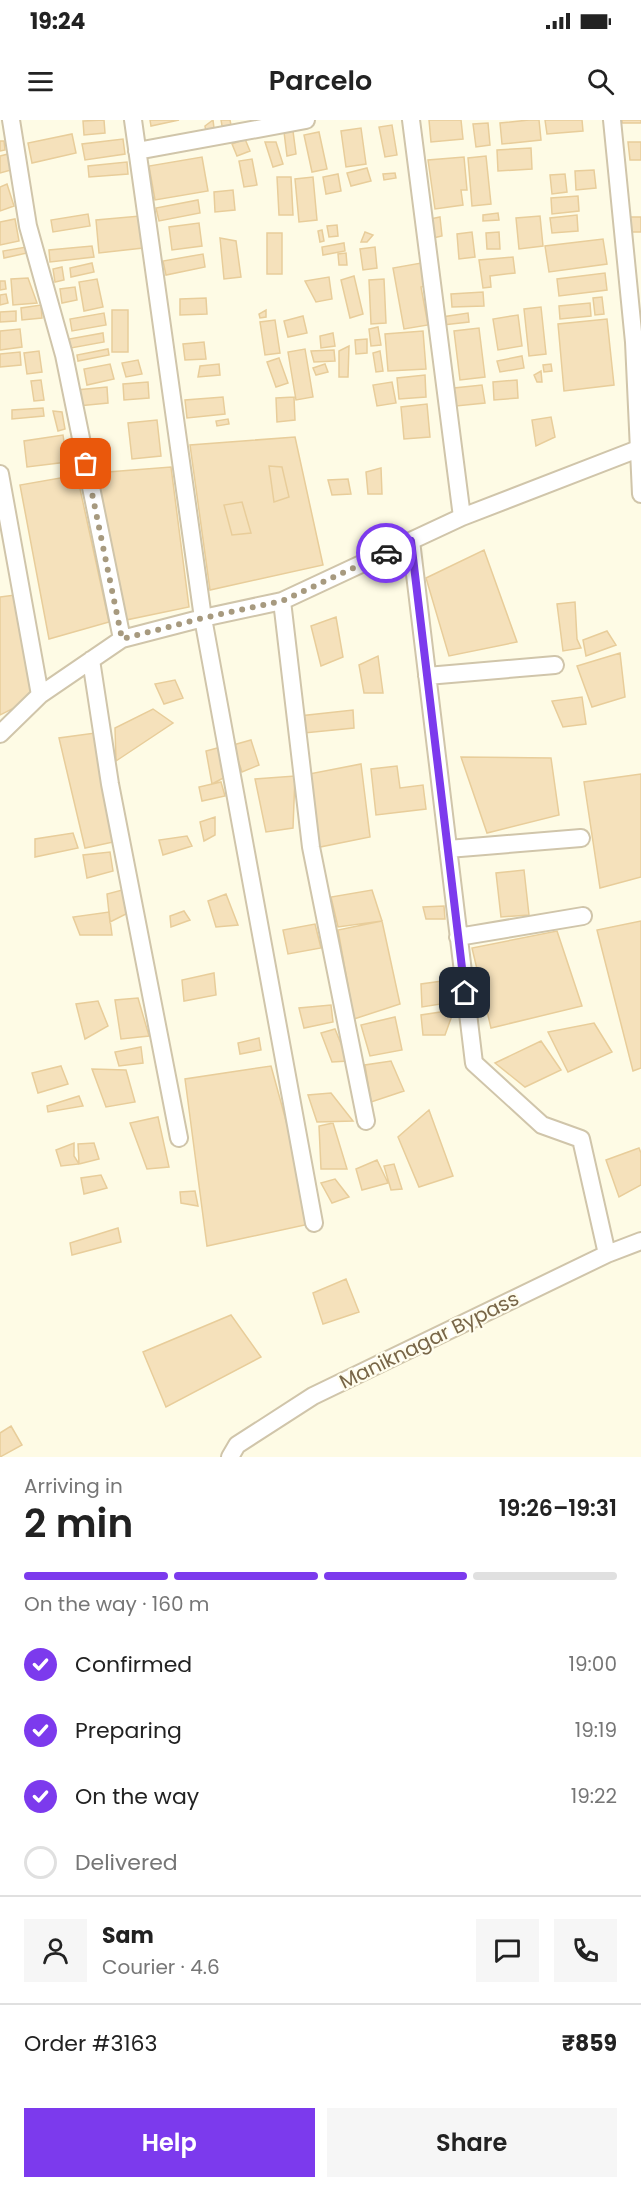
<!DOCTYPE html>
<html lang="en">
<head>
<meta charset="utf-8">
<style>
	body { margin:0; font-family:Poppins,sans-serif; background:#f6f6f6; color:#222; height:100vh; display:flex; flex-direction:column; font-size:22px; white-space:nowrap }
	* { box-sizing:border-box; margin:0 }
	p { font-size:20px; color:#767676 }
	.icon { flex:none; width:33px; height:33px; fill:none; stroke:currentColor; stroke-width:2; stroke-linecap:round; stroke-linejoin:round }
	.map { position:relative; height:1337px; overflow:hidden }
	.side { display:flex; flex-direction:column; background:#fff; flex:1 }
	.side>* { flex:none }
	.pin { position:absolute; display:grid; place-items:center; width:51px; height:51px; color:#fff; margin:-26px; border-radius:12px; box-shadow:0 3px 9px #0006 }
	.courier { position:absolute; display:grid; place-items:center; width:60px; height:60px; margin:-30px; border:4px solid #7c3aed; border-radius:50%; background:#fff; color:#222; box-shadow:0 2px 8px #0007 }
	.head em { font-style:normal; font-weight:600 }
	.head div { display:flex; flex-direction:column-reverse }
	.head { display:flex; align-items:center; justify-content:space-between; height:102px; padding:0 24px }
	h1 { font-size:39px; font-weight:600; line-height:45px }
	.bar { display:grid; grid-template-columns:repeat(4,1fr); gap:9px 6px; align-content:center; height:72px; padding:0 24px }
	.bar i { height:8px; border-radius:4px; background:#e0e0e0 }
	.bar .active { background:#7c3aed }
	.bar p { grid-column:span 4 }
	.line { display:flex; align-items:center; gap:15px; padding:0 24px; border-top:2px solid #e0e0e0 }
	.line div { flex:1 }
	.round { display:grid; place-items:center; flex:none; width:63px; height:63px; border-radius:0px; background:#f6f6f6 }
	ol { padding:0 24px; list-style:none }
	li { display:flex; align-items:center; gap:18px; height:66px }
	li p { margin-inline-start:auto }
	li .icon { padding:6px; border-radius:50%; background:#7c3aed; color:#fff; stroke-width:4 }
	li:last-child { color:#767676 }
	li i { width:33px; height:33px; border:3px solid #e0e0e0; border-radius:50% }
	.cta { display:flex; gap:12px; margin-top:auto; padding:12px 24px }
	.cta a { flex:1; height:69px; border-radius:0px; background:#7c3aed; color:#fff; font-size:24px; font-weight:600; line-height:69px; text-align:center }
	.cta a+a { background:#f6f6f6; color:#222 }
	.status { display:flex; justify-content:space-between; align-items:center; height:42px; padding:0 30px; background:#fff; direction:ltr }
	.status svg { height:16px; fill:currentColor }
	header { display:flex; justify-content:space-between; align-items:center; height:78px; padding:0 24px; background:#fff; font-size:27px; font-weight:600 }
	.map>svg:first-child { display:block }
	.building { fill:#f5e1bb; stroke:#e8cd9a; stroke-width:1.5 }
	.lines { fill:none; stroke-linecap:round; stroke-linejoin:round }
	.minor-casing { stroke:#d0c5aa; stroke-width:20 }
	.minor { stroke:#fff; stroke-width:16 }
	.done { stroke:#a79a7f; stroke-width:6; stroke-dasharray:0 10.8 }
	.route { stroke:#7c3aed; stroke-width:8 }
	.labels { text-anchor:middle; stroke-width:4.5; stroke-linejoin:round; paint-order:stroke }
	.street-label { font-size:20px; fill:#786648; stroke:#fffded }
</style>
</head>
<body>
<div class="status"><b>19:24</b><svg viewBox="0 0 49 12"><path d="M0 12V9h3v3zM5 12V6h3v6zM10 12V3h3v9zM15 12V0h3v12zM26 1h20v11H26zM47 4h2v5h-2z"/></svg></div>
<header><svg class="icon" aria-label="menu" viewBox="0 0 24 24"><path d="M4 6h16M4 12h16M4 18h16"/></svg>Parcelo<svg class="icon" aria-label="search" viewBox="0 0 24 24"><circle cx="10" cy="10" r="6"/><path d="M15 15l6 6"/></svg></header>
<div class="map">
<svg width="641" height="1337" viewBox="0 0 641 1337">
	<rect width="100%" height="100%" fill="#fefbe5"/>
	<path class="building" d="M104,0L105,13L84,15L83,1Z
		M150,0H179L151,6Z
		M213,0L214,8L206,12L205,6Z
		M221,0H230L232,10L223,11Z
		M429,0H461L463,19L431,22Z
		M529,0H539L541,20L502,24L500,3Z
		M545,0H582L583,11L547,14Z
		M622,0H641V3H622Z
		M488,3L490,25L476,27L473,4Z
		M392,5L397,35L385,37L379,7Z
		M361,8L366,44L346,47L341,11Z
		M293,11L296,34L287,36L284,12Z
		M319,12L327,49L312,52L304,15Z
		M72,14L76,33L32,43L28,23Z
		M123,19L125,34L85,40L82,24Z
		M245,19L250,31L237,36L232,24Z
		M0,21H4L5,30L0,31Z
		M265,22H276L283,44L273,47Z
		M628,22H641V40H630Z
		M531,28L532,49L498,51L497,30Z
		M8,34L11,50L0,53V36Z
		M486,36L491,84L472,86L468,38Z
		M202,37L208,71L155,80L149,46Z
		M464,37L467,70H461L463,85L435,89L428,40Z
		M252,39L257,65L244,67L239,41Z
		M127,42L128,54L89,57L88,46Z
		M367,48L371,61L351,66L347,53Z
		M594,50L596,68L576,70L575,51Z
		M395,53L396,58L384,60L383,54Z
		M338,54L341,71L326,74L323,57Z
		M565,54L567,72L552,74L550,55Z
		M277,57H291L293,95H279Z
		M313,57L317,100L299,102L295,59Z
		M7,64L14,86L0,91V67Z
		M233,70L235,90L215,92L214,72Z
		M578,76L579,91L552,94L551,78Z
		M198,80L200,93L159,101L156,88Z
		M498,93L499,100L483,101V95Z
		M88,94L90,106L53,112L51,100Z
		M577,95L578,111L552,113L550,98Z
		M140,96L143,128L99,133L96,100Z
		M540,96L543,126L519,129L516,98Z
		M440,97L442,116L433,118L430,99Z
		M627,97H641V112H627Z
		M15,99L19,121L0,125V102Z
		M199,103L202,126L172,130L169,107Z
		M337,105L338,116L329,117L327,106Z
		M322,110L324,121L320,122L318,111Z
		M365,112L373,115L367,122H361Z
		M472,112L475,137L459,139L457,114Z
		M499,112L500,129H487L486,113Z
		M267,113H282V154H267Z
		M220,118L236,121L241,157L224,159Z
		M603,119L607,144L549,152L545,126Z
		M344,123L345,131L323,135L322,127Z
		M92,126L94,137L50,142L49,130Z
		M26,127L27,133L4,138L3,131Z
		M375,127L377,148L363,150L360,129Z
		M346,133L347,145H339L338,134Z
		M203,134L205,147L166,155L163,141Z
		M513,137L515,153L490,156L491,167L483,168L479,140Z
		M92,143L94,152L71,157L70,148Z
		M421,143L425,166L421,167L428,205L404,209L393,148Z
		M62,147L64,160L55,162L53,149Z
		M605,153L607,170L559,176L557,159Z
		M354,156L363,194L350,198L341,160Z
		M329,157L332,179L316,182L305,161Z
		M28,158L37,183L13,185L11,159Z
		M97,159L103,187L84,191L79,162Z
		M384,159L386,203L371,204L369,160Z
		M0,161H5L6,169L0,170Z
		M75,167L77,180L62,183L60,169Z
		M483,172L484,186L452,187L451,174Z
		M6,174L8,183L0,185V175Z
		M602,177L604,194L595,195L593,178Z
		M206,178L207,194L180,195V179Z
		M590,183L591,196L560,199L559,186Z
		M41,185L42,198L22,200L21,188Z
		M541,187L546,234L529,236L524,189Z
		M112,190H128V232H112Z
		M266,190V197L260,198L259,194Z
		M16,191V201L0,202V192Z
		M104,193L106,205L72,211L70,199Z
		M468,193L469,202L443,205L442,197Z
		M518,195L522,226L498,230L493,199Z
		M303,196L307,213L288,217L284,201Z
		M607,199L614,265L564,271L558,204Z
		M275,200L280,233L265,235L260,202Z
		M378,207L381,225L371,226L369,209Z
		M479,208L485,257L460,260L454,211Z
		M20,209L22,227L0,230V211Z
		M423,211L426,249L388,251L385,214Z
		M103,213L104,222L71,228L69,219Z
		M333,213L335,226L321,228L320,216Z
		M367,219V233L356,234L355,220Z
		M204,222L206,239L185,240L183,224Z
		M349,226L348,257H339V231Z
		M108,229L109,235L78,241L77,235Z
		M305,229L313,277L296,280L288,232Z
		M334,230L335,241L314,242L311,231Z
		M39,231L42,252L27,254L24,233Z
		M380,231L383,251L376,252L373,233Z
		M20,232L21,245L0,247V234Z
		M522,236L524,248L500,252L497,241Z
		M279,238L288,263L276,267L267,242Z
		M138,240L142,254L126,257L122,243Z
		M110,244L114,259L87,265L84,249Z
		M219,244L220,255L198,257L200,246Z
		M325,244L328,252L316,255L313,248Z
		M551,244L552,251L544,252L543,245Z
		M541,251L542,262H537L534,255Z
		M425,255L426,277L399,279L397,258Z
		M41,260L44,280L34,281L31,261Z
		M517,260L518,278L494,280L493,262Z
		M148,262L149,278L124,280L123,264Z
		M392,262L396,283L377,286L373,265Z
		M482,265L485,283L456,286L454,268Z
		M107,267L108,283L78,286L76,270Z
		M223,277L225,294L187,298L185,280Z
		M294,277L295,300L277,302L276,278Z
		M427,284L430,317L404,319L401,287Z
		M43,288L44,296L12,299V290Z
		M53,291L62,292L65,309L58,311Z
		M551,297L555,317L536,326L532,300Z
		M228,299L229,304L217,306L216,301Z
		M157,300L161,336L132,339L128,303Z
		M63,315L67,342L27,347L24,321Z
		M295,317L323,445L210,470L190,325Z
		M269,346L282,347L289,377L274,382Z
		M171,347L189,487L126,500L95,353Z
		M381,348L382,374H368L366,352Z
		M77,355L109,502L49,519L20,365Z
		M348,359L351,374L332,375L328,360Z
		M242,382L251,413L232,415L224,385Z
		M484,430L517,522L449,536L426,458Z
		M15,475L40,575L0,595V477Z
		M575,482L577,519L581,528L563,531L557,484Z
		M336,497L343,537L321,546L311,506Z
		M607,511L616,525L586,536L583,520Z
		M620,533L625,577L592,587L577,546Z
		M378,536L383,573H364L359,545Z
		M175,560L183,578L164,584L155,564Z
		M582,577L586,604L563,607L552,581Z
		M153,589L173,603L116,641L115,608Z
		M353,590L354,608L304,613L299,596Z
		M95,613L118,721L85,728L59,618Z
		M251,620L259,645L242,652L233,625Z
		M221,627L227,656L212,664L206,631Z
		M461,637L551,638L559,695L487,713Z
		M361,644L370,717L320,727L309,654Z
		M397,646L400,668L423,665L426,689L376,695L371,649Z
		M641,654V757L600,768L584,662Z
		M295,656L293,708L266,712L255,659Z
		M221,662L225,676L202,681L199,667Z
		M215,697V715L204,721L200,702Z
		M73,713L78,728L35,737V719Z
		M187,716L192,726L163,735L159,720Z
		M110,732L113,751L87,758L83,735Z
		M524,750L529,795L501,797L496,753Z
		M122,770L134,790L110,802L107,774Z
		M372,770L382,801L338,807L331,777Z
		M226,774L238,805L216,807L208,781Z
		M444,786L445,799H426L423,787Z
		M184,791L190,800L171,807L170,796Z
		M109,792L112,815H80L73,797Z
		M382,801L400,884L354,899L338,810Z
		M641,801V948L633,951L597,810Z
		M315,804L321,828L288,834L283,810Z
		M557,811L582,886L491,908L472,828Z
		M214,853L216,875L184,881L182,860Z
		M449,860L454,882L422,887L421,864Z
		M138,878L149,916L121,919L115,880Z
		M98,881L108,906L85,919L76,884Z
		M331,885L333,902L304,908L299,888Z
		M454,890L445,915H423L421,895Z
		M395,897L402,930L370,936L361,905Z
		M594,903L612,932L568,952L548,912Z
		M335,909L348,941L332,942L321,913Z
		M259,918L261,930L240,934L238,923Z
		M541,921L561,950L525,967L495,943Z
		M141,927L143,943L119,946L115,932Z
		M391,941L404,971L371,982L365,945Z
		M61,946L68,964L38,973L32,953Z
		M271,946L314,1103L207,1126L185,959Z
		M92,949L126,950L135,982L106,987Z
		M331,973L353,1001L317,1002L308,975Z
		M79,976L83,986L48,992L47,986Z
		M429,990L453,1056L419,1067L398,1017Z
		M158,997L169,1047L147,1049L130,1003Z
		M333,1003L347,1049H321L319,1006Z
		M74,1023V1036L79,1044L61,1046L56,1030Z
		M94,1023L99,1039L79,1044L78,1024Z
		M639,1028L641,1033V1065L619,1077L606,1040Z
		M377,1040L388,1063L362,1070L356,1049Z
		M394,1044L402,1069L391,1070L384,1046Z
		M101,1055L107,1068L84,1074L81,1058Z
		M335,1059L349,1077L332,1083L321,1063Z
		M195,1071L198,1086L181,1083L180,1072Z
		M118,1108L121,1122L72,1135L70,1123Z
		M346,1159L359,1192L323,1204L313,1173Z
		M231,1195L261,1237L166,1287L143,1232Z
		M11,1306L22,1325L0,1337V1313Z"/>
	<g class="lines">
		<g class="minor-casing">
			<path id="minor" d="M11,0L28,106L64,235L122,519
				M133,0L203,498L314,1103
				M411,0L462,397
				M612,0L634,222L641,374
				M137,31L306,0
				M0,354L40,575
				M411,421L474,943L542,1005L581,1019L607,1134
				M282,481L311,727L366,1001
				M91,540L110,664L179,1018
				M427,556L555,545
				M0,614L40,575L122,519L203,498L282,481L462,397L638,329
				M448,729L581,718
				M458,817L583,796
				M230,1337L237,1325L313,1276L607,1134L641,1121"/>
		</g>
		<use href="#minor" class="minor"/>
	</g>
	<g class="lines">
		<path class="done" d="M86,344L122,519L203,498L282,481L386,433"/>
		<path class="route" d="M386,433L411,421L465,873"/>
	</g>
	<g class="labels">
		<g class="street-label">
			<text transform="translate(429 1220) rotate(-26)" y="7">Maniknagar Bypass</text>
		</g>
	</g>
</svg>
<div class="pin" style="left:86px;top:344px;background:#ea580c"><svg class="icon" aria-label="bag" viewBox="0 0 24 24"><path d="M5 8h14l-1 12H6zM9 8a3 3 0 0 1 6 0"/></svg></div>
<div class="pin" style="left:465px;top:873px;background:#1f2937"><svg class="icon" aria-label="home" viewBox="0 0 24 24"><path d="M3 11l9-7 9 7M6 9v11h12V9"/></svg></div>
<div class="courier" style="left:386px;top:433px"><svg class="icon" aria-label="car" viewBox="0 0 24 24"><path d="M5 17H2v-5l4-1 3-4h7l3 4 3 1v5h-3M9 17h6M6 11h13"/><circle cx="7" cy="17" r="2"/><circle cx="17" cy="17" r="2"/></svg></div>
</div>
<section class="side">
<div class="head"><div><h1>2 min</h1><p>Arriving in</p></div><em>19:26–19:31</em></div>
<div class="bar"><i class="active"></i><i class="active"></i><i class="active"></i><i></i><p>On the way · 160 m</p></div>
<ol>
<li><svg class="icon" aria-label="check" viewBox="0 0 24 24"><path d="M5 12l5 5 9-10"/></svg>Confirmed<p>19:00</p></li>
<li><svg class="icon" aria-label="check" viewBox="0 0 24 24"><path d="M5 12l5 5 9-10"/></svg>Preparing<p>19:19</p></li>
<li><svg class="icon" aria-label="check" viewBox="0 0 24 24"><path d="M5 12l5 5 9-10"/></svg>On the way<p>19:22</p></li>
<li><i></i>Delivered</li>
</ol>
<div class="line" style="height:108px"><a class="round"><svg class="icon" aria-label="person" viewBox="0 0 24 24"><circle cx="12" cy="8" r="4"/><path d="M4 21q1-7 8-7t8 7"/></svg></a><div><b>Sam</b><p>Courier · 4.6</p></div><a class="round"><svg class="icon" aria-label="chat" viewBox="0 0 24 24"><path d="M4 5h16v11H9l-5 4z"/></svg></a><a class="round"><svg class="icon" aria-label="phone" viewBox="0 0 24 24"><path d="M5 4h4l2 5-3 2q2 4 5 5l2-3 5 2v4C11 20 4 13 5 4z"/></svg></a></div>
<div class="line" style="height:78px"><div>Order #3163</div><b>₹859</b></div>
<div class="cta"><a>Help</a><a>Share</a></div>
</section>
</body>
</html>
